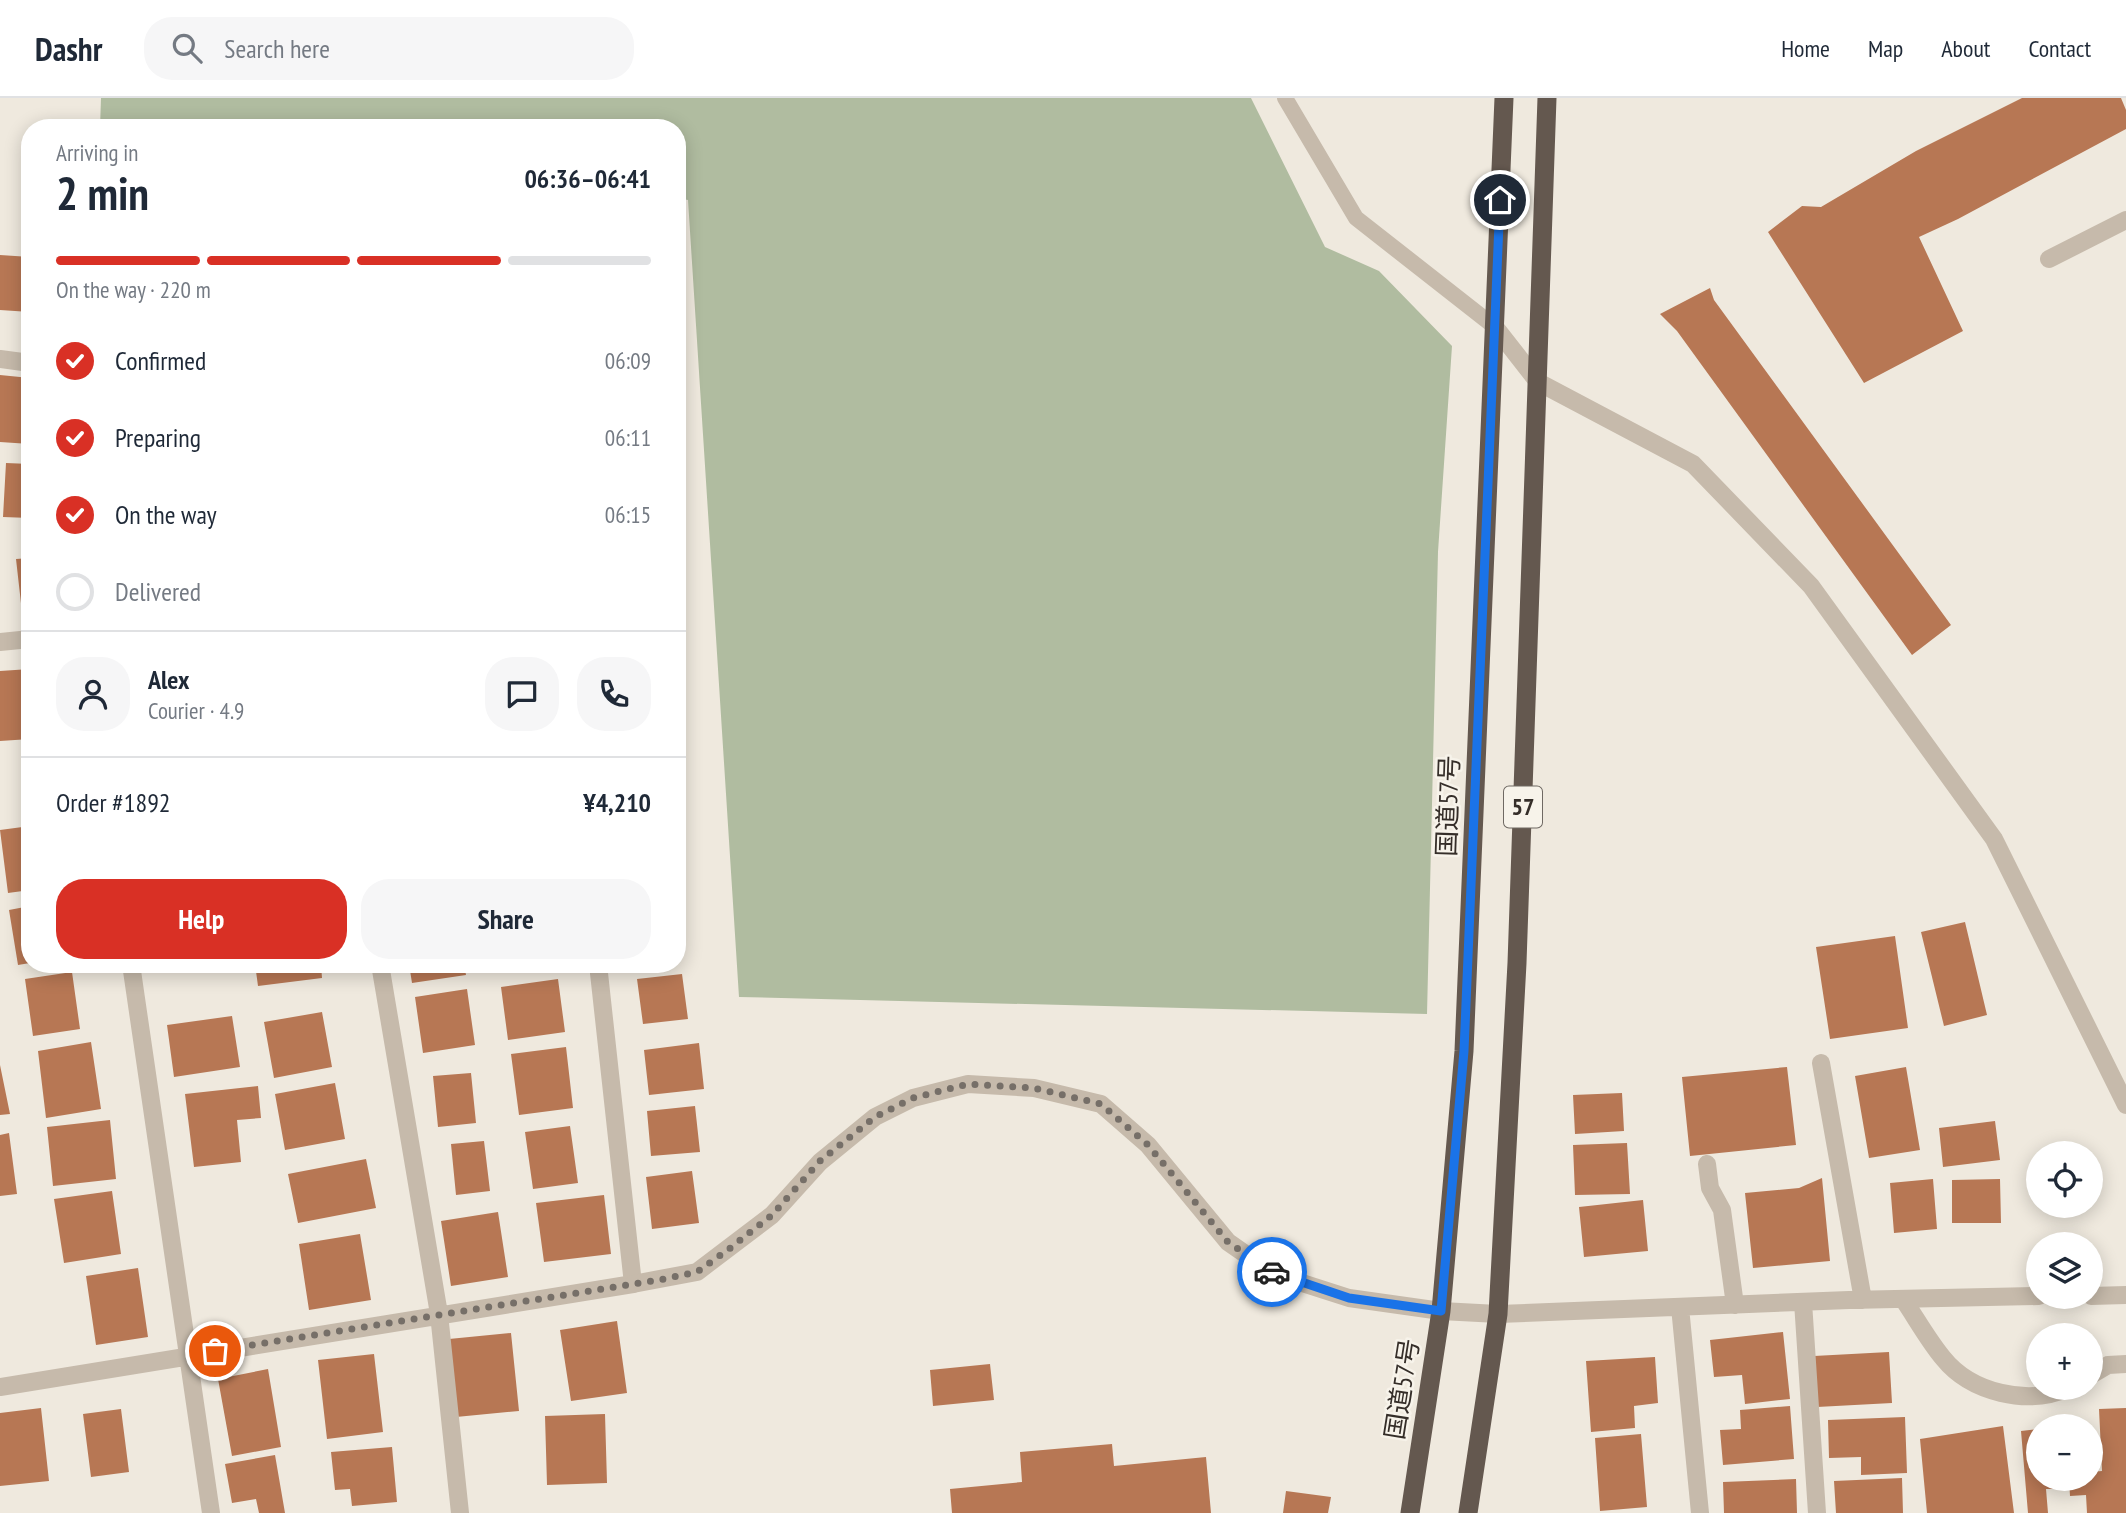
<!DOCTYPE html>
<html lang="en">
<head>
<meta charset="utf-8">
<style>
	body { margin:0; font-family:"PT Sans Narrow","Noto Sans JP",sans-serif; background:#f6f6f7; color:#1f2937; height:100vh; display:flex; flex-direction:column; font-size:26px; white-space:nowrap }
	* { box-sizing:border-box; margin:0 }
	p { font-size:23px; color:#747a83 }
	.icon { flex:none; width:38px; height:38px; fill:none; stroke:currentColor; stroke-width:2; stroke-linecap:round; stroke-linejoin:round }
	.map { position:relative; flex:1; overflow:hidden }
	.details { position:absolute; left:21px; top:21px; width:665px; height:854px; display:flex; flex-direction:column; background:#fff; border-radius:28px; box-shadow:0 4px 18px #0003 }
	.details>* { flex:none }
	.fabs { position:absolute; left:2026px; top:1043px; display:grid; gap:14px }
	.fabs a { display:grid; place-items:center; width:77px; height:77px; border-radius:50%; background:#fff; box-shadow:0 4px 18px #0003; font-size:35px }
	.pin { position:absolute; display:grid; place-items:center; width:60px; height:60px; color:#fff; margin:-30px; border:4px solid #fff; border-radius:50%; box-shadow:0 2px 7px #0007 }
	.courier { position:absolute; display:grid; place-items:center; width:70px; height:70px; margin:-35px; border:5px solid #1a73e8; border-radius:50%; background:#fff; color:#222; box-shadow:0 2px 9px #0007 }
	.summary em { font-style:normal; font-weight:700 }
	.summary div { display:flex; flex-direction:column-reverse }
	.summary { display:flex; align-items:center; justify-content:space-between; height:119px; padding:0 35px }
	h1 { font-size:46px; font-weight:700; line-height:52px }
	.bar { display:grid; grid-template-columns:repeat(4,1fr); gap:10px 7px; align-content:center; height:84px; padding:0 35px }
	.bar i { height:9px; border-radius:5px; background:#e0e1e3 }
	.bar .active { background:#d93025 }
	.bar p { grid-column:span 4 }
	.line { display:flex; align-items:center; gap:18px; padding:0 35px; border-top:2px solid #e0e1e3 }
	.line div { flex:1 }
	.round { display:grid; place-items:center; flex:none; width:74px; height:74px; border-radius:28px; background:#f6f6f7 }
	ol { padding:0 35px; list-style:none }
	li { display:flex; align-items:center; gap:21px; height:77px }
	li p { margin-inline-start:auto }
	li .icon { padding:7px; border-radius:50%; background:#d93025; color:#fff; stroke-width:4 }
	li:last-child { color:#747a83 }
	li i { width:38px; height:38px; border:4px solid #e0e1e3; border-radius:50% }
	.primary-button { display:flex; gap:14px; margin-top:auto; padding:14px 35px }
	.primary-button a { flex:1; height:80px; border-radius:28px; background:#d93025; color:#fff; font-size:28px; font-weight:700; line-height:80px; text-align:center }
	.primary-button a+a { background:#f6f6f7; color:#1f2937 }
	header { display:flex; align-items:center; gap:42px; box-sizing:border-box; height:98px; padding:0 35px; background:#fff; border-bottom:2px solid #e0e1e3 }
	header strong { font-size:33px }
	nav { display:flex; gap:38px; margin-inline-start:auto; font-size:24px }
	.search { width:490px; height:63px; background:#f6f6f7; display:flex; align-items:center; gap:18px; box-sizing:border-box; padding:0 24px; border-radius:28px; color:#747a83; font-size:26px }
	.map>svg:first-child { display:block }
	.green { fill:#b0bca0 }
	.building { fill:#b77754 }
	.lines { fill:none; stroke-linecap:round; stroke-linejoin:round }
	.service { stroke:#c6baab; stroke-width:16 }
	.minor { stroke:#c6baab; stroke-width:18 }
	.tertiary { stroke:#c6baab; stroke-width:18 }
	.trunk { stroke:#64584f; stroke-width:19 }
	.done { stroke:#766f68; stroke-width:7; stroke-dasharray:0 12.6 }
	.route { stroke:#1a73e8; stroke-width:9 }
	.labels { text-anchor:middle; stroke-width:5; stroke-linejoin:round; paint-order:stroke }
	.shield { fill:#f7f3ea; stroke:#6f6963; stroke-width:2 }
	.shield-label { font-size:24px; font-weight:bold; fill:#352e29 }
	.street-label { font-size:26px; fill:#352e29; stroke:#f7f3ea }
</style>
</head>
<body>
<header>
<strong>Dashr</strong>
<div class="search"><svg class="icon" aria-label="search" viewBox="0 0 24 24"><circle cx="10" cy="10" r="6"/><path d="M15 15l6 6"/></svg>Search here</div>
<nav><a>Home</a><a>Map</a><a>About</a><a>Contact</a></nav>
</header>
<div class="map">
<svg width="2126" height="1415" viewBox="0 0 2126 1415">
	<rect width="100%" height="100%" fill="#efe9de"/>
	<path class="green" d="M101,0H1251L1325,149L1379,173L1452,248L1438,454L1427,916L739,899L688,102L677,100V30H100Z"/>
	<path class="building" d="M2022,0H2121L2126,12V31L1958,121L1919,139L1963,233L1864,285L1768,134L1802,108L1821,109L1916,53Z
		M0,157L30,159V214L0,212Z
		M1710,190L1714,202L1951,527L1912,557L1677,233L1660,216Z
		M0,277L30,280V346L0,344Z
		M6,365L30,366V420L3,419Z
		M30,460V522L23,523L16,461Z
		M30,571V641L0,643V573Z
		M677,713L686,773L677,774Z
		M30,728V792L8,795L0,732Z
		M30,808V865L18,867L9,812Z
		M1965,824L1987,917L1944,928L1921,834Z
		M1895,838L1908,930L1830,941L1816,849Z
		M255,866H321L322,880L258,888Z
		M409,866H464L466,877L412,885Z
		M493,866H536V868L493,873Z
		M72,874L80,931L33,938L25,881Z
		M682,876L688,921L643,926L637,881Z
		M558,881L565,934L508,942L501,889Z
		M467,891L475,947L423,955L415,899Z
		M322,914L332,969L274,980L264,924Z
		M232,918L240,969L174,979L167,927Z
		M91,944L101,1011L46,1020L38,953Z
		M699,945L704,991L649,997L644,952Z
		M566,949L573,1010L519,1017L511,956Z
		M0,967L10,1016L0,1017Z
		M1787,969L1796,1047L1690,1058L1682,979Z
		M1906,969L1920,1052L1869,1060L1855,978Z
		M471,975L476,1025L438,1029L433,978Z
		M335,985L345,1041L285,1052L275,996Z
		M258,988L261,1020L237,1022L241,1064L194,1069L185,996Z
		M1622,995L1624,1033L1575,1036L1573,997Z
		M695,1008L700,1054L651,1058L647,1013Z
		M110,1022L116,1081L53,1088L47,1029Z
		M1995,1023L2000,1062L1943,1069L1939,1030Z
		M570,1028L578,1085L533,1091L525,1034Z
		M9,1035L17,1096L0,1098V1037Z
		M484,1043L490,1093L456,1097L451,1046Z
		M1627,1045L1630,1096L1575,1097L1573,1047Z
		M366,1061L376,1110L298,1125L288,1076Z
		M692,1073L699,1125L652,1131L646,1079Z
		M1822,1080L1830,1163L1753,1170L1745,1095L1799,1090Z
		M1933,1081L1937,1131L1894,1135L1890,1085Z
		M2000,1081L2001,1125H1952V1082Z
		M112,1093L121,1156L64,1165L54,1101Z
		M604,1097L611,1156L544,1164L536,1105Z
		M1643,1102L1648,1153L1584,1159L1579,1109Z
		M498,1114L508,1179L451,1188L441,1123Z
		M360,1136L371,1202L309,1212L299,1146Z
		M138,1170L148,1239L96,1247L86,1178Z
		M617,1223L627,1295L571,1303L560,1232Z
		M1783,1234L1790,1301L1745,1306L1742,1277L1714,1279L1710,1242Z
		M511,1235L519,1313L456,1319L449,1241Z
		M1889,1254L1892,1305L1817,1309L1814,1258Z
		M374,1256L383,1334L327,1341L318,1262Z
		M1655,1259L1658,1305L1634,1308L1635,1330L1591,1334L1586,1263Z
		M990,1266L994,1302L933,1308L930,1272Z
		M268,1271L281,1349L232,1358L218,1281Z
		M1790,1308L1794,1361L1723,1367L1720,1332L1741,1331L1740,1312Z
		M41,1310L49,1383L0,1388V1315Z
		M2126,1310V1415H2087L2086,1397L2070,1398L2069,1381H2091V1374L2102,1373L2099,1311Z
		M121,1311L129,1374L91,1379L83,1316Z
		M605,1316L607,1385L547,1387L545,1318Z
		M1905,1319L1907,1375L1861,1377V1359L1829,1360L1828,1322Z
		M2003,1328L2014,1415H1927L1920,1341Z
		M2039,1331V1381H2060L2061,1391H2046L2048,1415H2028L2021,1333Z
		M1641,1336L1647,1409L1600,1413L1595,1340Z
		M1112,1346L1114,1368L1206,1359L1211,1415H952L950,1391L1022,1384L1020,1354Z
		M392,1349L397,1404L352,1408L350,1391L335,1392L331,1354Z
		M275,1357L285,1415H259L256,1401L232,1405L225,1366Z
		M1902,1380L1903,1415H1836L1834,1383Z
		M1796,1381L1797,1415H1724L1723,1384Z
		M1286,1393L1331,1399L1328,1415H1283Z"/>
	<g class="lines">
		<path class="service" d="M1285,0L1356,120L1495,229"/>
		<path class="minor" d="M2049,161L2126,122
			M1495,229L1538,284L1693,366L1811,488L1994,741L2126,1007
			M0,261L30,265
			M0,544L30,541
			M131,866L211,1415
			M380,866L439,1216L460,1415
			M1821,965L1863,1202
			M1707,1066L1710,1090L1722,1112L1735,1207
			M2091,1198L2126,1197
			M1903,1201C1916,1220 1928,1242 1943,1260C1971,1295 2028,1308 2068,1290
			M1803,1204L1817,1415
			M1680,1209L1700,1415
			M1498,1216L1849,1202L2039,1198
			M2091,1277L2108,1267L2126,1266
			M0,1289L633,1186L598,866"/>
		<path class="tertiary" d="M633,1186L697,1174L772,1117L820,1064L875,1019L913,1000L968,986L1034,990L1101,1006L1148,1047L1228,1144L1274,1176L1349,1200L1441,1213L1498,1216"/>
		<path class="trunk" d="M1410,1415L1441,1213L1464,953L1504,0
			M1468,1415L1498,1216L1517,865L1547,0"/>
	</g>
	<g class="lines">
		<path class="done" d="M215,1253L664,1181L697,1174L729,1151L772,1117L820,1063L875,1019L913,1000L968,986L1034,990L1101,1006L1148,1047L1228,1144L1272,1174"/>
		<path class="route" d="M1272,1174L1349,1200L1441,1213L1464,953L1500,102"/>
	</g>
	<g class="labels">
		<rect class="shield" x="1504" y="688.5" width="38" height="41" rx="5"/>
		<g class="shield-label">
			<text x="1523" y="717">57</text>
		</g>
		<g class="street-label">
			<text transform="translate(1448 708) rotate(-88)" y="9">国道57号</text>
			<text transform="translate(1402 1291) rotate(-81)" y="9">国道57号</text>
		</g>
	</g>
</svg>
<div class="fabs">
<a><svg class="icon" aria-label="locate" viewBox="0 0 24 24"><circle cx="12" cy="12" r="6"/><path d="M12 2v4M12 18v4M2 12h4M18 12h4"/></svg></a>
<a><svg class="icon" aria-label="layers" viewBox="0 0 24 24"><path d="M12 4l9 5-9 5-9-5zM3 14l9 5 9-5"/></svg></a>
<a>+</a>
<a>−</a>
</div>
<div class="pin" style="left:215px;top:1253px;background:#ea580c"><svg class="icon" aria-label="bag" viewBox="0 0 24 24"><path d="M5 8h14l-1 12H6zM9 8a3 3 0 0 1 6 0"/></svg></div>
<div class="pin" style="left:1500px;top:102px;background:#1f2937"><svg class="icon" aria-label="home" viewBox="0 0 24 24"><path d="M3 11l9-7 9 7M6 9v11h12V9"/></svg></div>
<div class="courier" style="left:1272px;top:1174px"><svg class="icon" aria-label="car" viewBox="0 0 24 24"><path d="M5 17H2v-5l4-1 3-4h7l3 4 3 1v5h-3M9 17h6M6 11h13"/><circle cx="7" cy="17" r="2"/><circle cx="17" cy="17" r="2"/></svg></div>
<section class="details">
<div class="summary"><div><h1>2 min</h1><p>Arriving in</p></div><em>06:36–06:41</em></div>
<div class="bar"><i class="active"></i><i class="active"></i><i class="active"></i><i></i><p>On the way · 220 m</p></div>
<ol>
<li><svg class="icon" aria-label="check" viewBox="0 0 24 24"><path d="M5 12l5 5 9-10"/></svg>Confirmed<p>06:09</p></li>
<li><svg class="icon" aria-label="check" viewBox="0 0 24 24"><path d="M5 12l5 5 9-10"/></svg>Preparing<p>06:11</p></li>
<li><svg class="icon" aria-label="check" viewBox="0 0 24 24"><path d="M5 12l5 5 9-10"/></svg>On the way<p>06:15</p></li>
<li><i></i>Delivered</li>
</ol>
<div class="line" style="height:126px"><a class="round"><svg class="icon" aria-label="person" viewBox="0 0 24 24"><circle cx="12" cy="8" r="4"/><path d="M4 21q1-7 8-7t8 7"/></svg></a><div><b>Alex</b><p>Courier · 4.9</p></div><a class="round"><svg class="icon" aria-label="chat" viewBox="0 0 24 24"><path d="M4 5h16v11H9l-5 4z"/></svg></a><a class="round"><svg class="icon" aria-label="phone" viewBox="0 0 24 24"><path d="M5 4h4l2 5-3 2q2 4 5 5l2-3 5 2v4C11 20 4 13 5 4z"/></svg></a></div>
<div class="line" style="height:91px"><div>Order #1892</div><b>¥4,210</b></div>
<div class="primary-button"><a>Help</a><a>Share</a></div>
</section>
</div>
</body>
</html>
